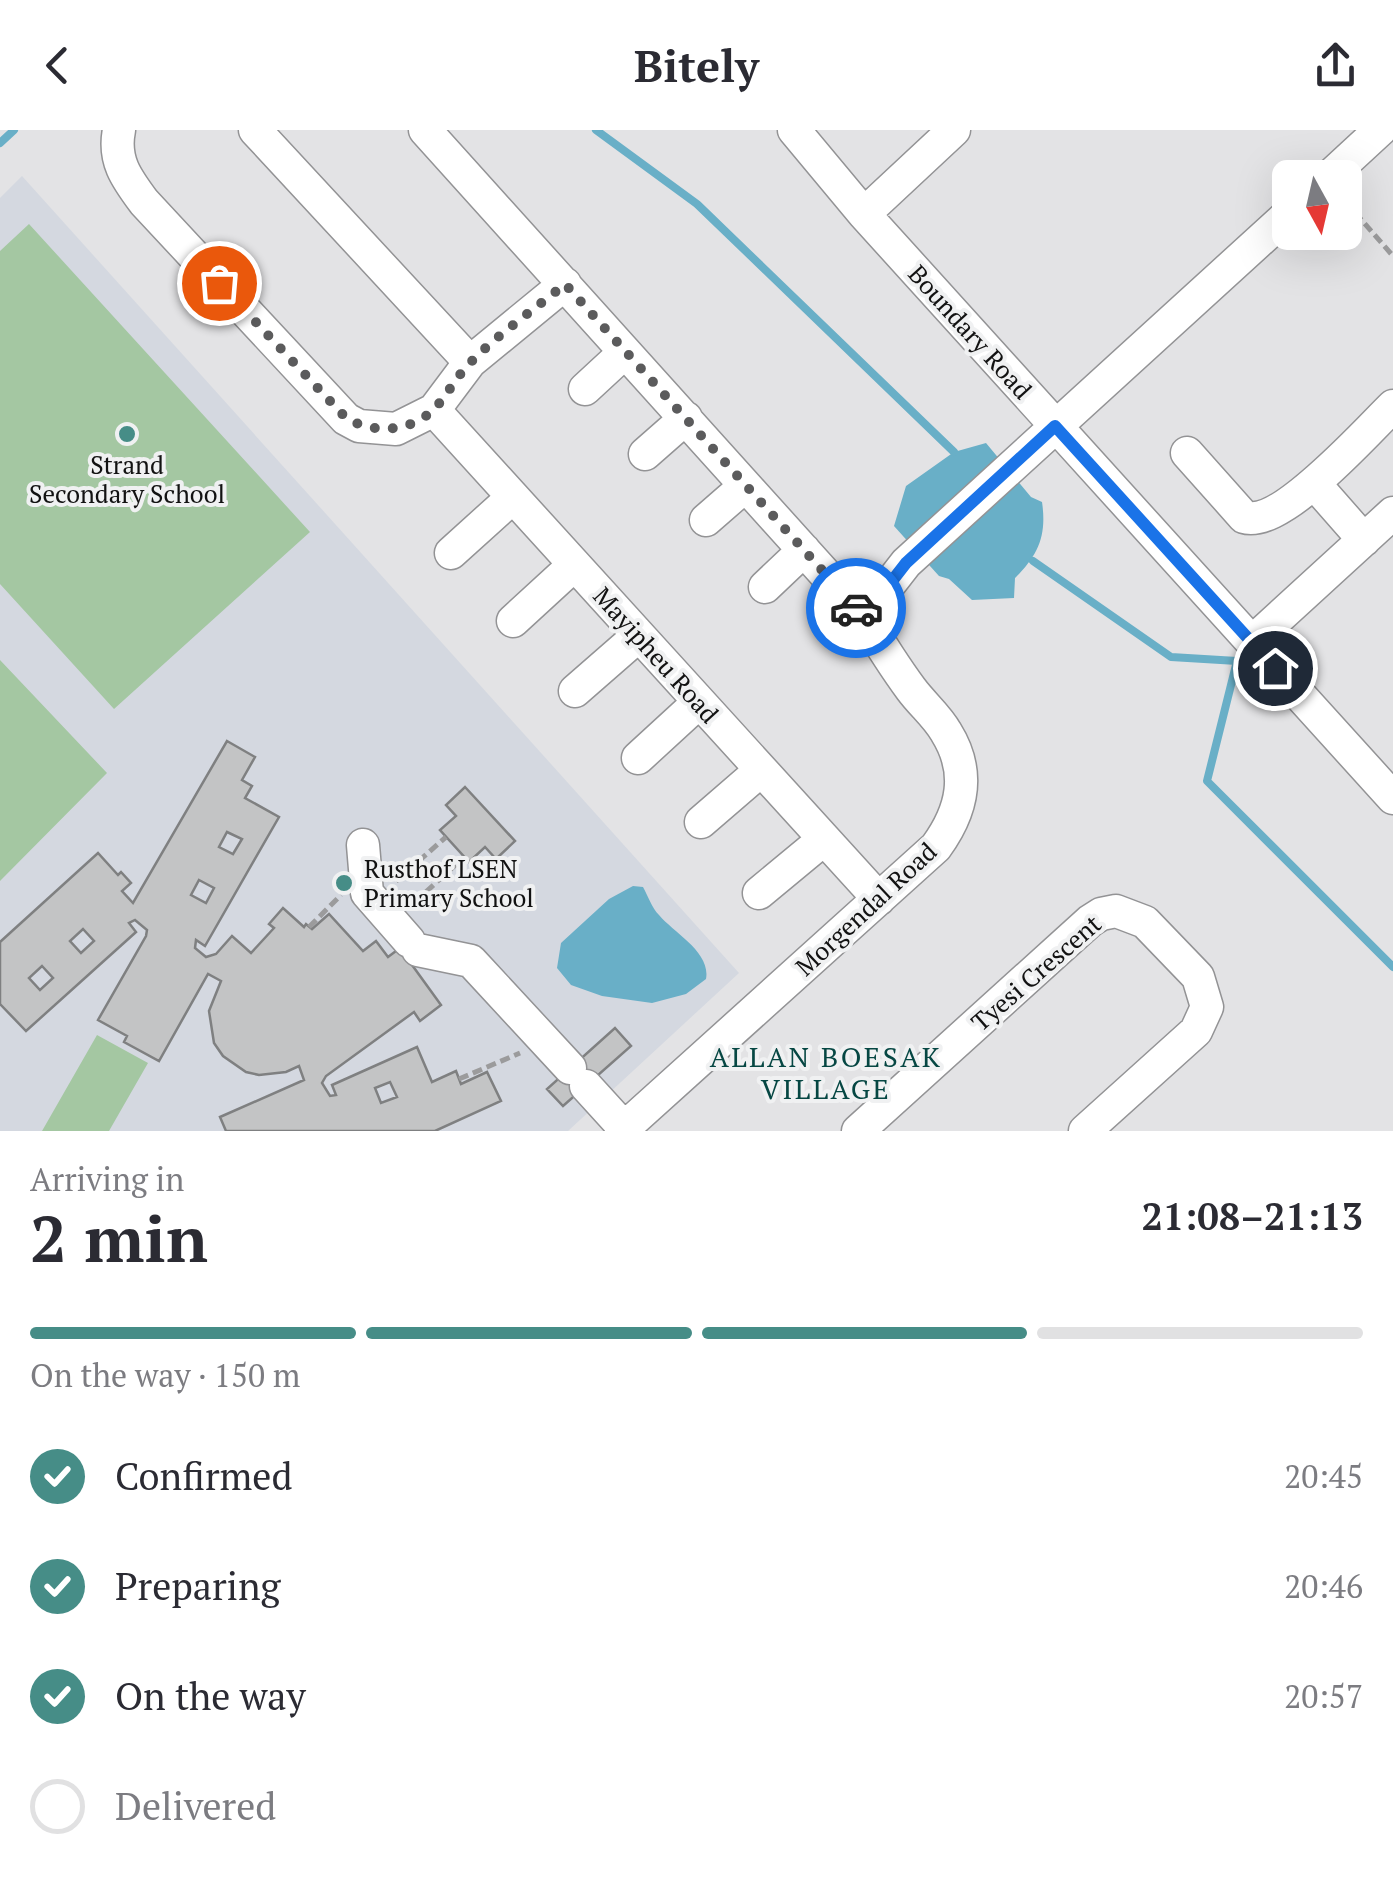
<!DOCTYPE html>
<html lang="en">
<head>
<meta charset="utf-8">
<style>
	body { margin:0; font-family:"PT Serif",serif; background:#f7f7f7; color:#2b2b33; height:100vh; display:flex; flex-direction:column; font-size:38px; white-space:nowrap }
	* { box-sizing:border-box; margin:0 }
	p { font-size:32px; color:#7c7c81 }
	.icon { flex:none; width:55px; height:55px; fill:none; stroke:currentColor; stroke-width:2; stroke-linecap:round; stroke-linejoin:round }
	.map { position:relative; height:1001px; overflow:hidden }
	.drawer { display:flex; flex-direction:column; background:#fff; flex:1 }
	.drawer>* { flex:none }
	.needle { width:65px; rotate:172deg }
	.tools { position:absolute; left:1272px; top:30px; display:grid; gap:20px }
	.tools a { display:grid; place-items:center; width:90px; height:90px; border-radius:15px; background:#fff; box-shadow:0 10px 40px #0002; font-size:50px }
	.pin { position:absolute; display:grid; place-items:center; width:85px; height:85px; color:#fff; margin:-42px; border:5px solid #fff; border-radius:50%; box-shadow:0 2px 10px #0007 }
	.courier { position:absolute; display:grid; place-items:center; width:100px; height:100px; margin:-50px; border:8px solid #1a73e8; border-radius:50%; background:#fff; color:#222; box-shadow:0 2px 12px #0007 }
	.headline em { font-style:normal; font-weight:800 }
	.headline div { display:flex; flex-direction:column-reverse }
	.headline { display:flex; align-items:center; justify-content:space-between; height:170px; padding:0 30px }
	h1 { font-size:65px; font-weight:800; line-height:75px }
	.bar { display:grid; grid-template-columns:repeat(4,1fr); gap:15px 10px; align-content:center; height:120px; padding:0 30px }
	.bar i { height:12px; border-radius:8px; background:#e1e1e2 }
	.bar .current { background:#468d87 }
	.bar p { grid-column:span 4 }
	ol { padding:0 30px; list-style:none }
	li { display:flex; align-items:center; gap:30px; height:110px }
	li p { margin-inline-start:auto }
	li .icon { padding:10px; border-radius:50%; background:#468d87; color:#fff; stroke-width:4 }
	li:last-child { color:#7c7c81 }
	li i { width:55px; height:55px; border:5px solid #e1e1e2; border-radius:50% }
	header { display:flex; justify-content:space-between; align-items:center; height:130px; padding:0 30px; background:#fff; font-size:45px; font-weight:800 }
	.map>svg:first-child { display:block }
	.built { fill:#d4d8e0 }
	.green { fill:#a4c7a2 }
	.water { fill:#69afc7 }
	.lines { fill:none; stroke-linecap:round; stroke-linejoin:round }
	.stream { stroke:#69afc7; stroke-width:8 }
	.building { fill:#c3c4c5; stroke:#7f8081; stroke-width:2.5; fill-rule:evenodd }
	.minor-casing { stroke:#939395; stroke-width:35 }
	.path { stroke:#9b9b9c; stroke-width:5; stroke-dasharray:10 5; stroke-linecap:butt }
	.minor { stroke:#fff; stroke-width:32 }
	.done { stroke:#5b5b5c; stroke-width:10; stroke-dasharray:0 18 }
	.route { stroke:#1a73e8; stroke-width:12 }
	.poi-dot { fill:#468d87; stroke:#f0f1f2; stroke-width:4 }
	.labels { text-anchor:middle; stroke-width:8; stroke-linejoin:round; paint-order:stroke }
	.street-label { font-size:25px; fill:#121212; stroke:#f0f1f2 }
	.poi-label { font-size:25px; fill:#121212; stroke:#f0f1f2 }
	.neighbourhood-label { font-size:28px; letter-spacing:2.5px; fill:#064743; stroke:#f0f1f2 }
</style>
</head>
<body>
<header><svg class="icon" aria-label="back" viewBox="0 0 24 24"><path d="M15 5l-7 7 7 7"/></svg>Bitely<svg class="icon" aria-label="share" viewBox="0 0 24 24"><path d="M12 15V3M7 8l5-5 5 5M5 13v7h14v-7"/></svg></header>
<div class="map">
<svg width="1393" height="1001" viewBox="0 0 1393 1001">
	<rect width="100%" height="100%" fill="#e3e3e5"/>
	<path class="built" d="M22,46L739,843L568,1001H0V68Z"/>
	<path class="green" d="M29,94L310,402L114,579L0,454V121Z
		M0,530L107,643L0,751Z
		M97,905L148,933L109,1001H42Z"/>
	<path class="water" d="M986,313L1031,367L1042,372C1047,406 1038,425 1015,448L1014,468L972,470L949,449L939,446L894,396L906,356L954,322Z
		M633,756L643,757C648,766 652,778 659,785C674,803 711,822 706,849L686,864L652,873L602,866L571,855L557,838L561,813L609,769Z"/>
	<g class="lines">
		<path class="stream" d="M596,0L697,74L954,322
			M0,13L14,0
			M1033,431L1171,527L1237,531L1207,651L1393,837"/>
	</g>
	<path class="building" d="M227,611L255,627L242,650L252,656L245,668L279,687L205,816L196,810L195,818L206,827L216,824L232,806L251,823L274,798L269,794L283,778L304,797L306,794L312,799L329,784L363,821L376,811L388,827L416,806L407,828L441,875L420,891L414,882L326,946L322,953L330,966L336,965L332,955L417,917L432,952L456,941L461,954L487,942L501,971L435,1001H226L220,987L304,950L299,936L286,942L259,945L246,942L223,926L214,913L209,881L221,851L208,844L159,931L124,912L127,906L98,890L146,806L147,800L135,790L129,793L136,802L26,901L0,874V812L98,723L118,745L121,742L131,753L122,761L133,773ZM227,702L242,709L233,724L219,717ZM199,750L214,758L206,773L191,765ZM83,799L94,811L81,823L70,811ZM42,836L53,848L40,860L29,848ZM390,952L397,967L381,973L375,958Z
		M465,657L515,711L496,729L485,717L469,732L440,700L456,686L446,675Z
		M615,898L631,916L563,976L547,959Z"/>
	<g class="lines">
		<g class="minor-casing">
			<path id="minor" d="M119,0C113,30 126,48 144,72L346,289L359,296L396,299L434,280L470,232L565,154
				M255,0L470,232
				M425,0L864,487C879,512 894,536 911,559C922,574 937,586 946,602C971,642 963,680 936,717L621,1001
				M794,0L864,84L1393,668
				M1328,48L1380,0
				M864,84L954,0
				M585,259L625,222
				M434,280L879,769
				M1187,323L1244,387C1281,399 1366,302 1393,276
				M645,324L686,288
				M1314,353L1364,410
				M706,390L745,356
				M451,423L513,367
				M765,457L804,420
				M864,487L906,433L1290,83
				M513,491L574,435
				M1252,512L1393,383
				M575,561L638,506
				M638,628L699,572
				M701,692L760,641
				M363,715L367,763L409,811
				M759,763L823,710
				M418,820L471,831L570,938
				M586,956L627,1001
				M858,1001L1090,791L1101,784L1116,781L1145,792L1198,847L1207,877L1196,901L1085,1001"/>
		</g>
		<path class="path" d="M1345,71L1393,126
			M396,751L446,707
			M415,772L464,727
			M309,797L341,765
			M459,949L520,923"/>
		<use href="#minor" class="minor"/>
	</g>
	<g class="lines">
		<path class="done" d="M219,153L346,288C374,305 414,302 437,276C449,262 457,246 470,233C498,204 534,180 565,154L856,478"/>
		<path class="route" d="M856,478L864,487L906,433L1055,296L1275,538"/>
	</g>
	<g class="poi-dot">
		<circle cx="127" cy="304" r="10"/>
		<circle cx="344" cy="753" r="10"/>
	</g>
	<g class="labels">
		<g class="street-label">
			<text transform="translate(970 202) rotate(48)" y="9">Boundary Road</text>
			<text transform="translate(656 525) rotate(48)" y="9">Mayipheu Road</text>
			<text transform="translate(866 779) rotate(-43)" y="9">Morgendal Road</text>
			<text transform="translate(1036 843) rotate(-41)" y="9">Tyesi Crescent</text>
		</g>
		<g class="poi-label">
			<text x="127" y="344">Strand<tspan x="127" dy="29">Secondary School</tspan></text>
			<text x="364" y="748" text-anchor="start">Rusthof LSEN<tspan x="364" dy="29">Primary School</tspan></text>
		</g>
		<g class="neighbourhood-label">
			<text x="826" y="937">ALLAN BOESAK<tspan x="826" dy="32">VILLAGE</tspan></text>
		</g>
	</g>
</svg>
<div class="tools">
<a><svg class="needle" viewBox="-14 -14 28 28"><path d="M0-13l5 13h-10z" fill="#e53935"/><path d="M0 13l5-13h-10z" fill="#7c7c81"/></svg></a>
</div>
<div class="pin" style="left:219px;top:153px;background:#ea580c"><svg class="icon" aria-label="bag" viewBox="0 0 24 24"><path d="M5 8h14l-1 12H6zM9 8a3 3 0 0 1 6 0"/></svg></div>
<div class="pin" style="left:1275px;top:538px;background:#1f2937"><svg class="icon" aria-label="home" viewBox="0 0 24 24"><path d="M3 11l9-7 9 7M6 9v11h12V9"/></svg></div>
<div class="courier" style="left:856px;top:478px"><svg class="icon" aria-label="car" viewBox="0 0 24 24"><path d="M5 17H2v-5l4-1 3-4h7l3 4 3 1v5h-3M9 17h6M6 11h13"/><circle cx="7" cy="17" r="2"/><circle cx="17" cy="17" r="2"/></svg></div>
</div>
<section class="drawer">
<div class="headline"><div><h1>2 min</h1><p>Arriving in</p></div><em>21:08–21:13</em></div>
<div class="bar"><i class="current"></i><i class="current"></i><i class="current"></i><i></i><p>On the way · 150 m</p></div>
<ol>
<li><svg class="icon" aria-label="check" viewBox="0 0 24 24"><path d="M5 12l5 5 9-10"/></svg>Confirmed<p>20:45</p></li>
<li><svg class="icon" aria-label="check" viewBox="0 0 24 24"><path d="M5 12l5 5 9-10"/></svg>Preparing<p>20:46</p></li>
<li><svg class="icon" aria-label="check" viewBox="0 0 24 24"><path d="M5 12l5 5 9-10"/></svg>On the way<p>20:57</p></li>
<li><i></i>Delivered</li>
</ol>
</section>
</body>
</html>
